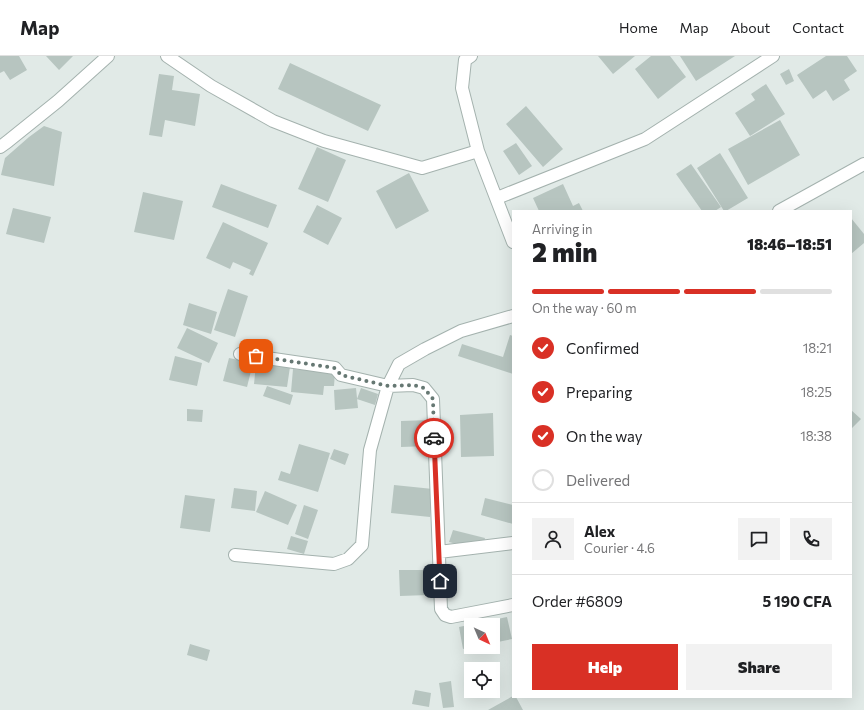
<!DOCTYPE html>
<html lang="en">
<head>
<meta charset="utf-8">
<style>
	body { margin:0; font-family:Commissioner,sans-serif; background:#f2f2f2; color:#202124; height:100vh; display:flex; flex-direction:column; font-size:15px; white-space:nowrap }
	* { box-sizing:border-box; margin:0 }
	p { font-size:13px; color:#757577 }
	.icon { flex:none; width:22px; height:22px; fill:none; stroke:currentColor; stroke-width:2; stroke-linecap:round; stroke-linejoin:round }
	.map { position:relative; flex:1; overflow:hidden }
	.drawer { position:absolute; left:512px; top:154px; width:340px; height:488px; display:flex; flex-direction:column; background:#fff; border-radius:0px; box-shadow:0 4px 16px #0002 }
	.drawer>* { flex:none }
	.needle { width:26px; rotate:136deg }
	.tools { position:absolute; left:464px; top:562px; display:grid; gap:8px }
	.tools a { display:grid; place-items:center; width:36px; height:36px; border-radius:0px; background:#fff; box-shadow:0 4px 16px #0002; font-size:20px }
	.pin { position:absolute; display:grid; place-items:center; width:34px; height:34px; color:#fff; margin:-17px; border-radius:8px; box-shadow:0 2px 6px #0006 }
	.courier { position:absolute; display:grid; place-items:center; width:40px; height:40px; margin:-20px; border:3px solid #d93025; border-radius:50%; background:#fff; color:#222; box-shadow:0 1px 5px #0007 }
	.headline em { font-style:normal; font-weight:800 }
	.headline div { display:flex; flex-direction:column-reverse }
	.headline { display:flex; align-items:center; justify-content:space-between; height:68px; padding:0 20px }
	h1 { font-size:26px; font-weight:800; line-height:30px }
	.bar { display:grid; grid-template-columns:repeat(4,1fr); gap:6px 4px; align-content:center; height:48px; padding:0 20px }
	.bar i { height:5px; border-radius:3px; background:#e0e0e0 }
	.bar .selected { background:#d93025 }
	.bar p { grid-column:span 4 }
	.line { display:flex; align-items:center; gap:10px; padding:0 20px; border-top:1px solid #e0e0e0 }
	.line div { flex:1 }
	.round { display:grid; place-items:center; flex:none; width:42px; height:42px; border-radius:0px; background:#f2f2f2 }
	ol { padding:0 20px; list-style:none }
	li { display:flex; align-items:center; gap:12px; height:44px }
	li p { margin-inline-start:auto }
	li .icon { padding:4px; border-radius:50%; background:#d93025; color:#fff; stroke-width:4 }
	li:last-child { color:#757577 }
	li i { width:22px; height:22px; border:2px solid #e0e0e0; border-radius:50% }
	.button { display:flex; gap:8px; margin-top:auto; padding:8px 20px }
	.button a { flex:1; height:46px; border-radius:0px; background:#d93025; color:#fff; font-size:16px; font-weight:800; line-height:46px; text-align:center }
	.button a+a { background:#f2f2f2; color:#202124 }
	header { display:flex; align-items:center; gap:24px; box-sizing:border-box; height:56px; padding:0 20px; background:#fff; border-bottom:1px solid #e0e0e0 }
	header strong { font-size:19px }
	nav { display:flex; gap:22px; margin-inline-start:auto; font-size:14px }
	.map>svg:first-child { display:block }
	.building { fill:#b7c5c0 }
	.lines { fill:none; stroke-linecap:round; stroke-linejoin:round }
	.minor-casing { stroke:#a4b2ae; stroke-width:14 }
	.minor { stroke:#fff; stroke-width:12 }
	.done { stroke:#667873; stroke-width:4; stroke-dasharray:0 7.2 }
	.route { stroke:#d93025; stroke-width:5 }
</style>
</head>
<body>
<header>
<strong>Map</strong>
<nav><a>Home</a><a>Map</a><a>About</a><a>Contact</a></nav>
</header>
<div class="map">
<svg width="864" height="654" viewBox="0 0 864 654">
	<rect width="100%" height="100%" fill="#e1eae7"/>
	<path class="building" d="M0,0H19L27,14L10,24L4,15L0,17Z
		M46,0H73L59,14Z
		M598,0H635L613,18Z
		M651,0H670L686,21L658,43L635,13Z
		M680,0H735L696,25Z
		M826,0H847L857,15L844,24L850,34L833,45L826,34L813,43L797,19Z
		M290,7L381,49L368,75L278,33Z
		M789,13L794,25L786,29L780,18Z
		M159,18L174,20L172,34L200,38L195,70L165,64L162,81L149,79Z
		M766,28L785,58L750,80L735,57L755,44L751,38Z
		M526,50L563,93L543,111L506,68Z
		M780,64L800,99L748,129L728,93Z
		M44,70L62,76L54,130L1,119L5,102L29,81Z
		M516,87L532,110L519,119L503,95Z
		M317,91L346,104L328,146L298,133Z
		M720,97L748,142L726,155H724L697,112Z
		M691,108L721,151L715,155H702L676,118Z
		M409,117L429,155L396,173L376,135Z
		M221,128L277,149L268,172L212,151Z
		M563,128L573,150L579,147L583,155H539L533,142Z
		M143,136L183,145L174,184L134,176Z
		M317,149L342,162L328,189L303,176Z
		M13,152L51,161L44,187L6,178Z
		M851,162L864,178V187L851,198Z
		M223,166L268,187L253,220L249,218L251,214L233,206L230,213L206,202Z
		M228,233L248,240L235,281L214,274Z
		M189,247L217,256L211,278L183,269Z
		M187,272L218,287L209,307L177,292Z
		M510,279L513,280V318L458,300L462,288L503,301Z
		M175,300L202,307L197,330L169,324Z
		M229,302L253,307L247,331L223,325Z
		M256,308L290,311L287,331L254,328Z
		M293,313L335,317L334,330H324L323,339L291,336Z
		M267,330L293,339L290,349L263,340Z
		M356,332L358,352L335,354L334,334Z
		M361,332L378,338L375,349L357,343Z
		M187,353L203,354L202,366L187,365Z
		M851,354L861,363L851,373Z
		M493,357L494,400L461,401L460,359Z
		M429,364V390L401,391V365Z
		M299,388L330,397L318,436L278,424L281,415L290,418Z
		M334,393L349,398L345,409L330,403Z
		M394,429L433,433L430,461L391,457Z
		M234,432L257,435L255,455L231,452Z
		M265,435L297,449L288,469L256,456Z
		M185,439L215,443L210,476L180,472Z
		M485,442L513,449V468L481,459Z
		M304,449L318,454L308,483L295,478Z
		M453,474L485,482L482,495L449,486Z
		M291,480L308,485L304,498L287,493Z
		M399,514H428V539L400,540Z
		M507,561L512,583L493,587V569H471V591L463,593L459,571Z
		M190,588L210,594L207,605L187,599Z
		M451,625L454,651L443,652L439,627Z
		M415,634L431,637L429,651L412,648Z
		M513,640V641H516L523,654H488Z"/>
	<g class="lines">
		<g class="minor-casing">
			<path id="minor" d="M167,0L211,30L273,65L324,85L422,112L478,95
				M471,0L465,4L462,32L478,95L513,186
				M0,91L7,86L58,45L108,0
				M497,142L645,83L773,0
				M779,155L864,108
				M240,298L335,312L341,319L388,330L413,329L424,332L433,343L441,553L445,559L451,561L513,549
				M439,496L513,487
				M235,499L334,508L348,503L362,489L370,394L388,330L399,308L425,293L461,275L513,260"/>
		</g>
		<use href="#minor" class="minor"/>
	</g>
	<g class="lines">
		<path class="done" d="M256,300L335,312L341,319L388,330L413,329L424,332L433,343L434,382"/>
		<path class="route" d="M434,382L440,525"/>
	</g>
</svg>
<div class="tools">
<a><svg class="needle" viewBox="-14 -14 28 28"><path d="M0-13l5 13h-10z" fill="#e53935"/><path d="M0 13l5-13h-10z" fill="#757577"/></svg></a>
<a><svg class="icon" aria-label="locate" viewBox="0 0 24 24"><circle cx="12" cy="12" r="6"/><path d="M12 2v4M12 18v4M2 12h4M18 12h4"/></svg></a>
</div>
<div class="pin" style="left:256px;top:300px;background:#ea580c"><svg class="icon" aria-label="bag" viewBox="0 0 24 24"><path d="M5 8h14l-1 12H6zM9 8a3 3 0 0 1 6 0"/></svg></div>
<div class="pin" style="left:440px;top:525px;background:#1f2937"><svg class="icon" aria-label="home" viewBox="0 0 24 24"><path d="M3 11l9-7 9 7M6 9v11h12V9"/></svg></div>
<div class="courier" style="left:434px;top:382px"><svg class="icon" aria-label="car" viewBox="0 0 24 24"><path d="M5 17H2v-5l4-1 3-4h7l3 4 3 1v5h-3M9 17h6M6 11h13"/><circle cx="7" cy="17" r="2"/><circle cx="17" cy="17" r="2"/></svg></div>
<section class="drawer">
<div class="headline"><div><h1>2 min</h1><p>Arriving in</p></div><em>18:46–18:51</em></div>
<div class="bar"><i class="selected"></i><i class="selected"></i><i class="selected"></i><i></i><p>On the way · 60 m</p></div>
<ol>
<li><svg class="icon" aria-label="check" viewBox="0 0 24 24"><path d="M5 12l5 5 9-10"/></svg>Confirmed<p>18:21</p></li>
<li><svg class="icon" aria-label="check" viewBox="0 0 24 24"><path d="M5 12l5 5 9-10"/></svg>Preparing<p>18:25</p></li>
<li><svg class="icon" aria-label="check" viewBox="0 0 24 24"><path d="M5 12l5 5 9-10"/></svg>On the way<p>18:38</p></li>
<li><i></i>Delivered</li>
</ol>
<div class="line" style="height:72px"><a class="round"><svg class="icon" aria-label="person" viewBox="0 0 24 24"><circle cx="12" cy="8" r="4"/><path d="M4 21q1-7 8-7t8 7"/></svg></a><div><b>Alex</b><p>Courier · 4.6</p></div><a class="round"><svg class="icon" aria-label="chat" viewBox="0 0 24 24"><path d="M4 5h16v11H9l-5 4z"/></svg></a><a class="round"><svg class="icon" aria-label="phone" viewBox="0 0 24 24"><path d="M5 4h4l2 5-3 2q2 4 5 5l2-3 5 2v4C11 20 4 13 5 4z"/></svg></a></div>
<div class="line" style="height:52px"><div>Order #6809</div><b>5 190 CFA</b></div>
<div class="button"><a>Help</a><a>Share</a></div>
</section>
</div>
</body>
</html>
